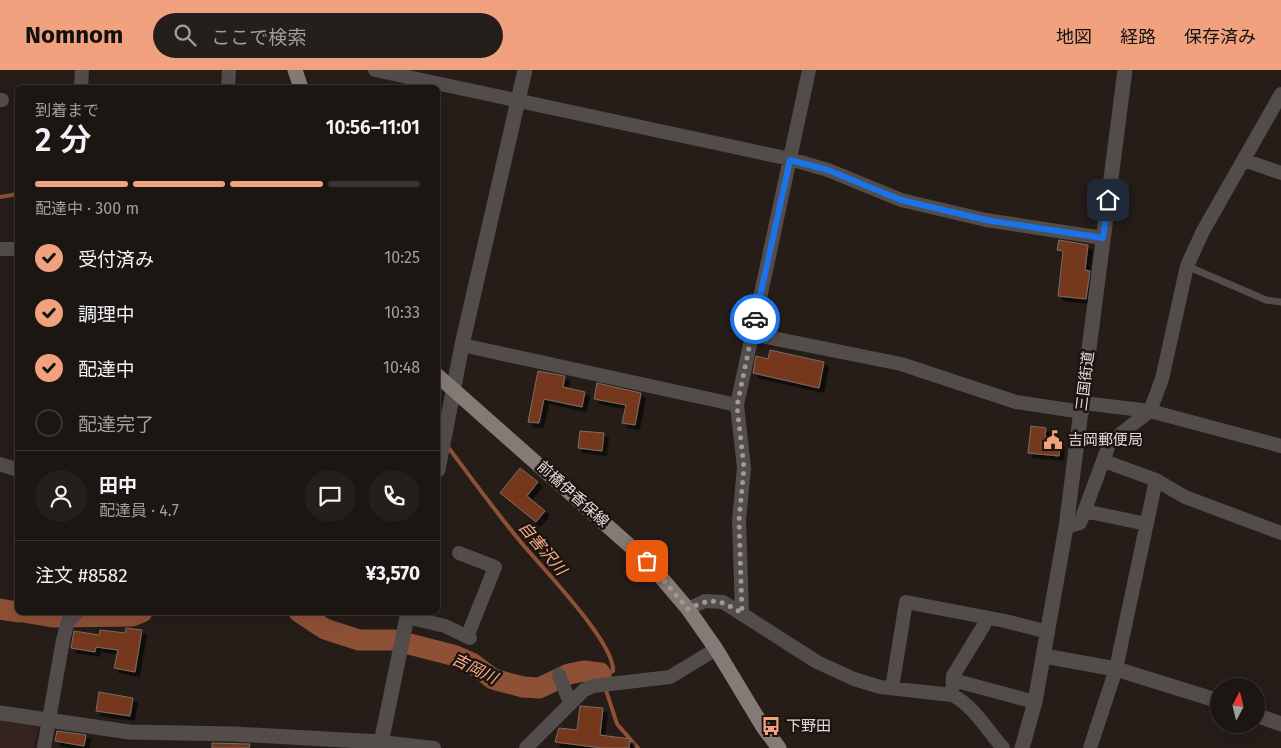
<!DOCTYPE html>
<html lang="ja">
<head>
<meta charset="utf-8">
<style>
	body { margin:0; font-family:"Fira Sans","Noto Sans JP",sans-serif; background:#251f1c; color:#f1f3f6; height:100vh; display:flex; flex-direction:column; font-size:19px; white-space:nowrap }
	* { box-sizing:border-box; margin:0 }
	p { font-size:16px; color:#a09fa0 }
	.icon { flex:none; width:28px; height:28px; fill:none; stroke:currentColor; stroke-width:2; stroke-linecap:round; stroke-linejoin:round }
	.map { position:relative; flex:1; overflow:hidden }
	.side { position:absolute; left:15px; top:15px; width:425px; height:530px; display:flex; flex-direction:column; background:#1c1613; border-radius:8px; box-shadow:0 5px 20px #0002,0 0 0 1px #3a3533 }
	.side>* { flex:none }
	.needle { width:32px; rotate:7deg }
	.buttons { position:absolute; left:1210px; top:608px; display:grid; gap:10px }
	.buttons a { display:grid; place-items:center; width:55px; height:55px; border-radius:50%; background:#1c1613; box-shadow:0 5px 20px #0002,0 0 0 1px #3a3533; font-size:25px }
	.pin { position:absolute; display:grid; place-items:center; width:42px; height:42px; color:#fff; margin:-21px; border-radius:10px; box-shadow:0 2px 8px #0006 }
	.courier { position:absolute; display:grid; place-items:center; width:50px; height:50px; margin:-25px; border:4px solid #1a73e8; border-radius:50%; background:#fff; color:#222; box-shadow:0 1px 6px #0007 }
	.overview em { font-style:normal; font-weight:600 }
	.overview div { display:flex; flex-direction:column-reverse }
	.overview { display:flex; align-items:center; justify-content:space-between; height:85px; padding:0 20px }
	h1 { font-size:32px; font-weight:600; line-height:38px }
	.bar { display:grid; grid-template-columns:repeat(4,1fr); gap:8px 5px; align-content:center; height:60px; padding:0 20px }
	.bar i { height:6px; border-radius:4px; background:#3a3533 }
	.bar .current { background:#f1a17d }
	.bar p { grid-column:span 4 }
	.line { display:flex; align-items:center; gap:12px; padding:0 20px; border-top:1px solid #3a3533 }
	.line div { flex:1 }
	.round { display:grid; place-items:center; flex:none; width:52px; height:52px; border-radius:26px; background:#251f1c }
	ol { padding:0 20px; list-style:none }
	li { display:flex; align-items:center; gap:15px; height:55px }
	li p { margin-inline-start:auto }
	li .icon { padding:5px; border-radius:50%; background:#f1a17d; color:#111; stroke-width:4 }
	li:last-child { color:#a09fa0 }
	li i { width:28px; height:28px; border:2px solid #3a3533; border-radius:50% }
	header { display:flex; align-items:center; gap:30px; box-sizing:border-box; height:70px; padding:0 25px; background:#f1a17d; color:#111 }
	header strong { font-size:24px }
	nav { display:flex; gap:28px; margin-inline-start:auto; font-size:18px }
	.search { width:350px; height:45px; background:#251f1c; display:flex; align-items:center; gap:12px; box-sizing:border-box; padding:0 18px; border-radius:28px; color:#a09fa0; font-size:19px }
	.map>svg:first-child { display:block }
	.built { fill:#34241d }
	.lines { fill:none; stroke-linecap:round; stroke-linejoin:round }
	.stream { stroke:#8e5135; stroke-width:4 }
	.river { stroke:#8e5135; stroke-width:21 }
	.building { fill:#74391c; stroke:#796d68; filter:url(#shadow) }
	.service { stroke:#524d4b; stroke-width:7 }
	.minor { stroke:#524d4b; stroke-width:14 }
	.tertiary { stroke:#524d4b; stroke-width:15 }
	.primary { stroke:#857a76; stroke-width:15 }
	.done { stroke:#a09894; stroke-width:5; stroke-dasharray:0 9 }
	.route { stroke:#1a73e8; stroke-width:6 }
	.labels { text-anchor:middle; stroke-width:5; stroke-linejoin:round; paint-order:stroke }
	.street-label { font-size:15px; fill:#e1dad7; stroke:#1d1410 }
	.poi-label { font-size:15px; fill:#e1dad7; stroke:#1d1410; text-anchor:start }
	.water-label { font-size:16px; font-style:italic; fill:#f8ae8d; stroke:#1d1410 }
</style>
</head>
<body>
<header>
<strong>Nomnom</strong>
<div class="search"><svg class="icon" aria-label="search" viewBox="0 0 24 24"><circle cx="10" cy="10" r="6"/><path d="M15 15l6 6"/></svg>ここで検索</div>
<nav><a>地図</a><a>経路</a><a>保存済み</a></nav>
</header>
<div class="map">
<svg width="1281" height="678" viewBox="0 0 1281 678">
	<defs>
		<filter id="shadow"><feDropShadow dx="4.5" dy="4.5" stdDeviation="0" flood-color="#0009"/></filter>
	</defs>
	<rect width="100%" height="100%" fill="#261d19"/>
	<path class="built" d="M0,651L39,656L33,678H0Z"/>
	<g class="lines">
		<path class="stream" d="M0,127L18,124
			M448,377C472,409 495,441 520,471C540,496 615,572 613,601L601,605L617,654L638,678"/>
		<path class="river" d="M0,539L18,542
			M23,542L53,547L132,546L142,542
			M299,542L325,559L359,570H394L456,586L472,593L493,609L523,617L539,618L569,604L584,601L600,603L601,605"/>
	</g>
	<path class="building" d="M1059,170L1088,175L1085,200L1090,201L1086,229L1058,226L1063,181L1057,180Z
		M770,280L824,292L819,318L753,303L756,286L768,289Z
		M538,301L565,306L563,317L585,322L582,337L544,329L539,353L528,352Z
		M597,313L641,323L635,355L622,353L626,335L594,329Z
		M1031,356L1046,358L1045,367L1056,368L1055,372L1060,373L1059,386L1028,383Z
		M580,361L604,363L602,381L578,378Z
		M520,398L538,412L527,426L545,441L536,452L500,423Z
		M126,558L142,560L135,602L114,598L118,580L96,577L95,582L71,578L74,561L99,565L100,560L125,563Z
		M99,622L133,628L130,646L96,641Z
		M580,636L603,638L600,665L630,669L629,678H602L555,672L559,658L577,660Z
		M57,661L86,665L84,676L55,671Z
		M212,673L250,674L249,678H212Z"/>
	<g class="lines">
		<path class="service" d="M1187,196L1266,230L1281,232"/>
		<path class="minor" d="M375,0L790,89L828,100L901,130L986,150L1103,168
			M81,18L82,0
			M228,18L229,0
			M0,30H2
			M1244,90L1281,103
			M0,179H18
			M752,264L901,294L1016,332L1082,342
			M462,275L737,335
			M1083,333L1150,341L1281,376
			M1104,391L1156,410L1185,427L1281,463
			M0,394L18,400
			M1084,441L1147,454
			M1066,457L1080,453L1110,372L1150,341L1162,309L1187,196L1203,161L1281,24
			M459,483L495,497L467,567
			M688,539L705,531L723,532L817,592L854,609L880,617L952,625C973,635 988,661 1003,678
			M742,543L739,450L744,398L737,335L809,0
			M407,547L445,556L470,568
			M559,605L570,633
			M953,610L1035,632
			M892,618L906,532L1005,551L1048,562
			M952,625L953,606L984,555L985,547
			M381,672L434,678
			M44,678L63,570L68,551L78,542
			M526,678L584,620L593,616L670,607L716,579
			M1090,678L1116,599L1156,410"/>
		<path class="tertiary" d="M438,400L462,275L525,0
			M1044,586L1116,599L1219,631
			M0,643L129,662L234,664L381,672
			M1256,645L1281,654
			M380,678L408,542
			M1022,678L1035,632L1066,457L1125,0"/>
		<path class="primary" d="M295,0L301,18
			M438,306L647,491L688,539L716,579L763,657L779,678"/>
	</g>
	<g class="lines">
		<path class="done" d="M647,491L688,539C713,527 718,529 742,543L739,450L744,398L737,336L755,249"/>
		<path class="route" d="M755,249L790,90L828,100L901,130L986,150L1103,168L1108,130"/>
	</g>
	<defs>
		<g id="civic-bare" transform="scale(1.5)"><path d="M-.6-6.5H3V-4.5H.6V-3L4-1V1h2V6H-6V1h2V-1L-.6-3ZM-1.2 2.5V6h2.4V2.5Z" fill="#f1a17d" stroke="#1d1410" stroke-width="2.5" paint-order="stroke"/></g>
		<g id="bus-bare" transform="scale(1.5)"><path d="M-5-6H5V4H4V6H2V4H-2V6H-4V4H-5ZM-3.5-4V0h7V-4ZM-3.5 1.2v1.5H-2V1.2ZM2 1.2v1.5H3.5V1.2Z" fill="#f1a17d" stroke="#1d1410" stroke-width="2.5" paint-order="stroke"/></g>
	</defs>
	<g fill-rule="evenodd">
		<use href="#civic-bare" x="1053" y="370"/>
		<use href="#bus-bare" x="771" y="656"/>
	</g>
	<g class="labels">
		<g class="street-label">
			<text transform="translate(1085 311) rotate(-83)" y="5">三国街道</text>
			<text transform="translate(573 424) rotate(42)" y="5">前橋伊香保線</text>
		</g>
		<g class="poi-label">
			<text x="1068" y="375">吉岡郵便局</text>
			<text x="786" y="661">下野田</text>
		</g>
		<g class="water-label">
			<text transform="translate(543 478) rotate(50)" y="6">自害沢川</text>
			<text transform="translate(475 598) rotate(26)" y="6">吉岡川</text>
		</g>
	</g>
</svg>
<div class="buttons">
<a><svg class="needle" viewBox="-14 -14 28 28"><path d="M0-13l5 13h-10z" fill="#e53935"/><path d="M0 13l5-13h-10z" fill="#a09fa0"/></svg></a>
</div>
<div class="pin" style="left:647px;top:491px;background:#ea580c"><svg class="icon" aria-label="bag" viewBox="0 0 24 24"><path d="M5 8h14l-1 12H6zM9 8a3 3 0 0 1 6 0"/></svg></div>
<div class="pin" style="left:1108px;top:130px;background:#1f2937"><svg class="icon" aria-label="home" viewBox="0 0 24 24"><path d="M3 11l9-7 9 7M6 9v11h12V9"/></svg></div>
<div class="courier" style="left:755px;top:249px"><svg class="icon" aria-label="car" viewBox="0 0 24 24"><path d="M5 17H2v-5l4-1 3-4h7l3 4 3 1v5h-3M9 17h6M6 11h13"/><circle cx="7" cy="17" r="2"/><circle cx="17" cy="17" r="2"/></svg></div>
<section class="side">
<div class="overview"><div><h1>2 分</h1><p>到着まで</p></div><em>10:56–11:01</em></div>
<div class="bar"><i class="current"></i><i class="current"></i><i class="current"></i><i></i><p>配達中 · 300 m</p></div>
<ol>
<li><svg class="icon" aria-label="check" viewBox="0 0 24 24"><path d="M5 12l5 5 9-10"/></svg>受付済み<p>10:25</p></li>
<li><svg class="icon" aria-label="check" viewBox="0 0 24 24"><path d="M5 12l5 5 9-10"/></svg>調理中<p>10:33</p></li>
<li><svg class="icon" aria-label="check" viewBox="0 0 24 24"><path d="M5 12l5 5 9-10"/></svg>配達中<p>10:48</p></li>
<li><i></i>配達完了</li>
</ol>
<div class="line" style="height:90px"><a class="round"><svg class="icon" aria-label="person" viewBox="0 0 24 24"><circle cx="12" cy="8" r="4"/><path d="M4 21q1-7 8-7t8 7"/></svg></a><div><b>田中</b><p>配達員 · 4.7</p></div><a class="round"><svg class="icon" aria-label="chat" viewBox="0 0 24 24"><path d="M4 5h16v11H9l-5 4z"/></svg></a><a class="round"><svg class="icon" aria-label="phone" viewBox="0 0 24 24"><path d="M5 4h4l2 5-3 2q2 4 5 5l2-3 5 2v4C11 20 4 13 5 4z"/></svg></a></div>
<div class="line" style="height:65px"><div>注文 #8582</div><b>¥3,570</b></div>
</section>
</div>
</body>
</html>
